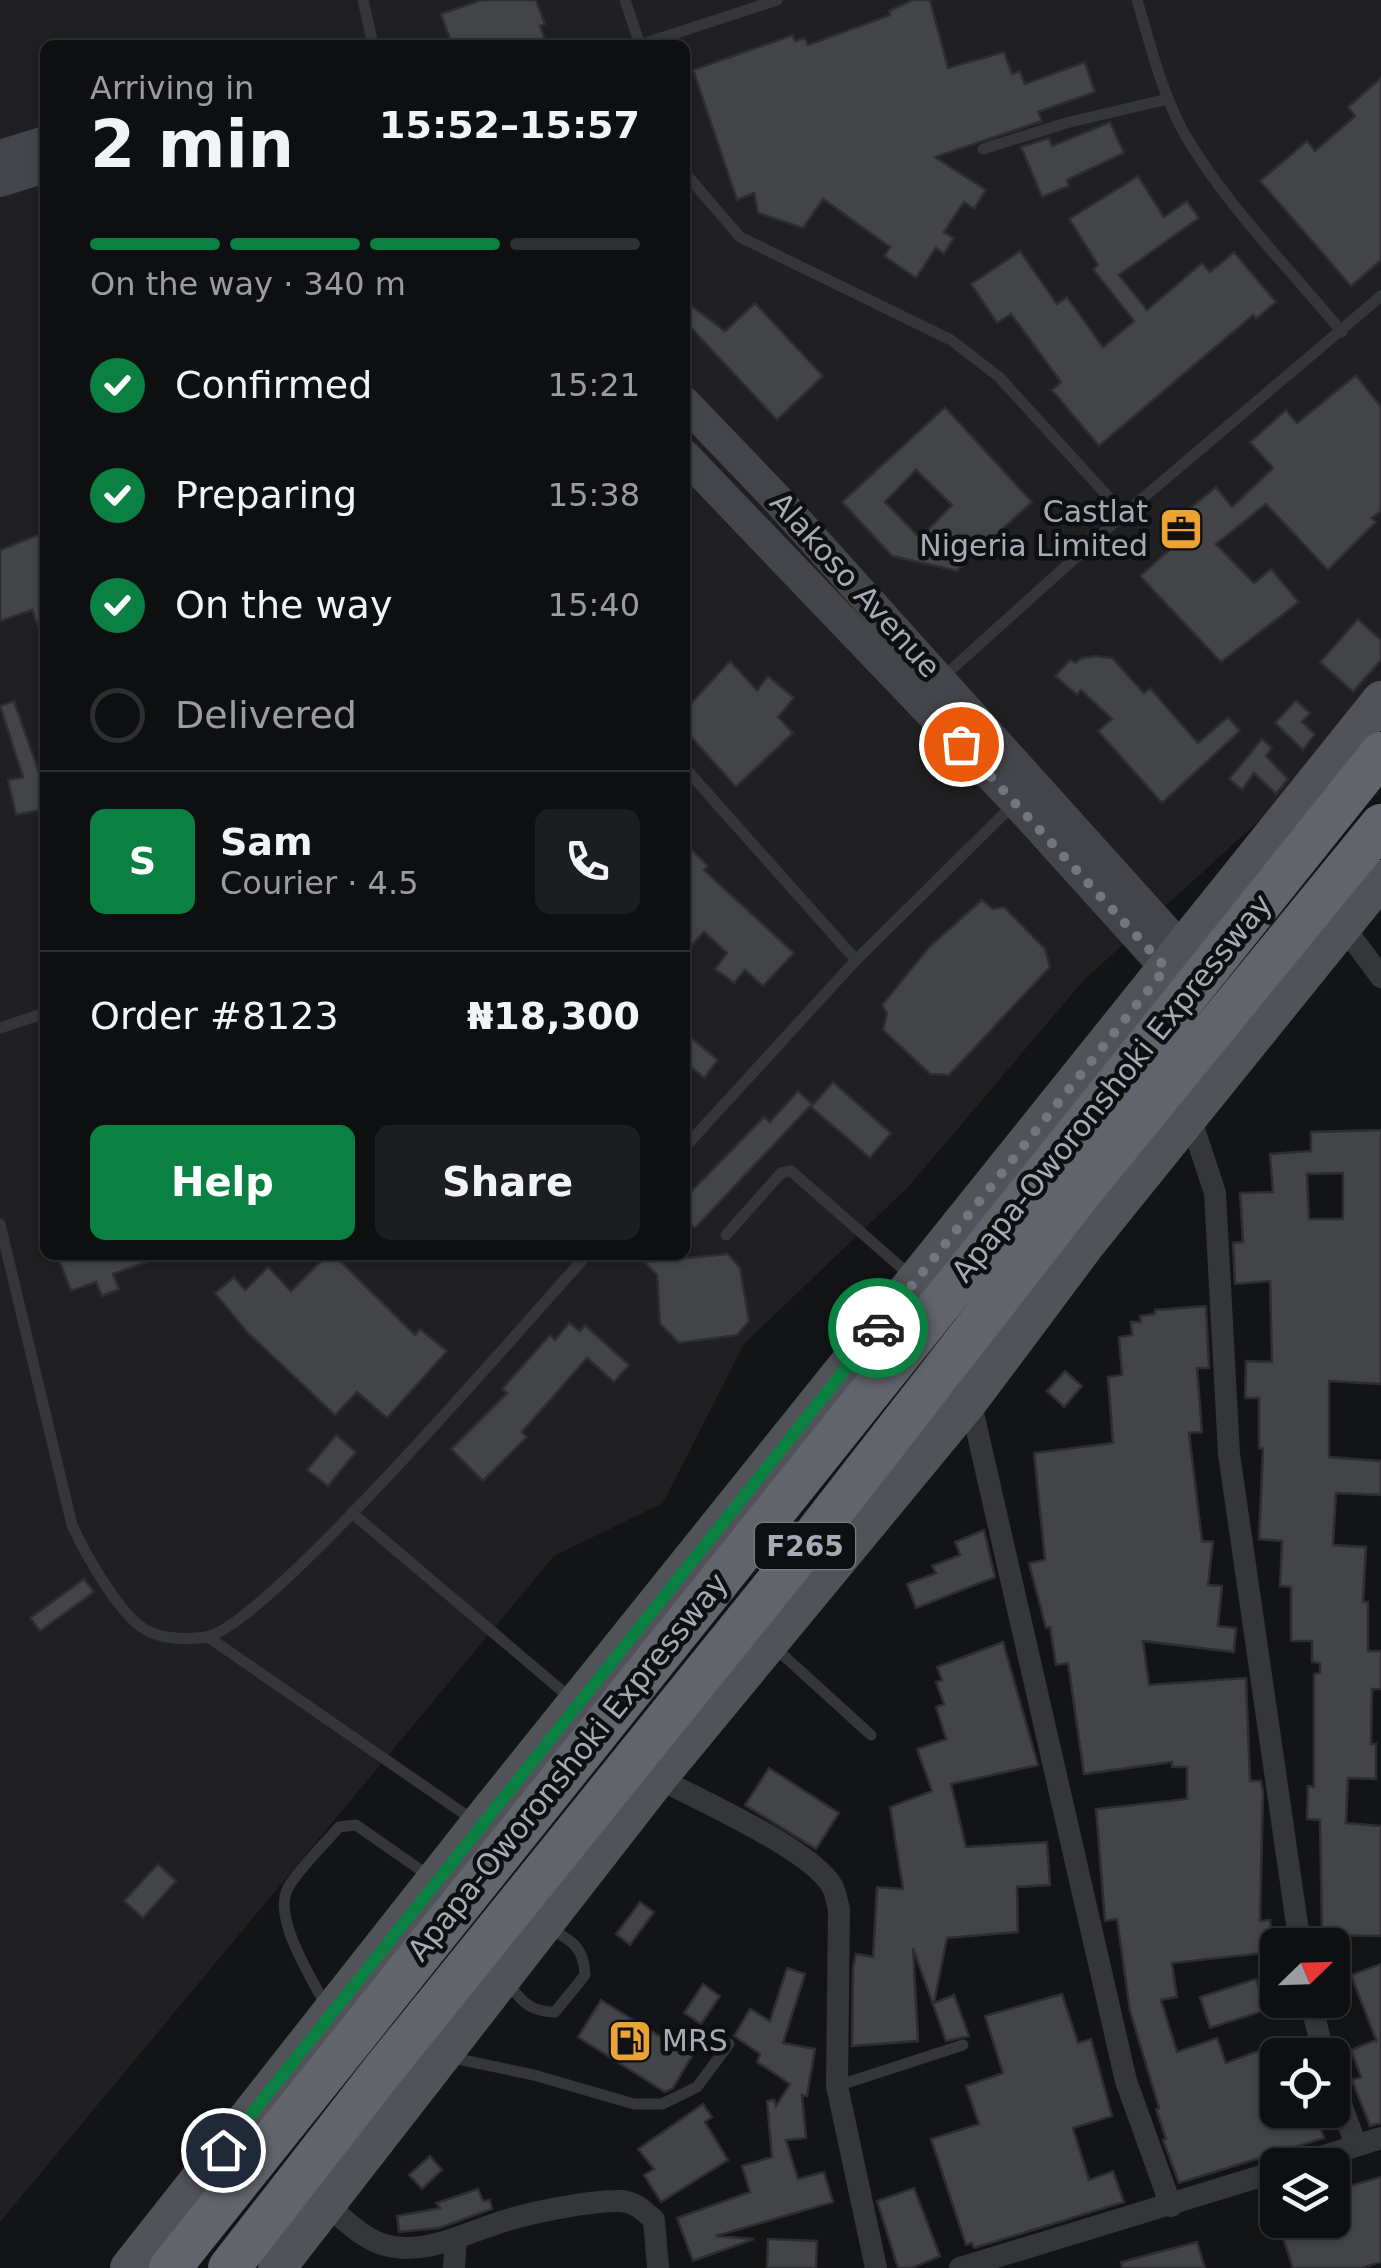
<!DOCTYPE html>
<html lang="en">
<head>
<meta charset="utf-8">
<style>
	body { margin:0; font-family:"DejaVu Sans",sans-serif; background:#1c1d1e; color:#f1f3f6; height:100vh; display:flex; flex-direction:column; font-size:38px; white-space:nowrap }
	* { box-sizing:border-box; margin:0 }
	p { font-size:32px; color:#9b9c9f }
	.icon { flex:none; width:55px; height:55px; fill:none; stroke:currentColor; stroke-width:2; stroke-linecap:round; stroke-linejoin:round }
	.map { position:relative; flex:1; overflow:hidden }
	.details { position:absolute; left:40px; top:40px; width:650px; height:1220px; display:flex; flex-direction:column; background:#0e0f10; border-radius:15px; box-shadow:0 2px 8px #0004,0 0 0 2px #2e2f30 }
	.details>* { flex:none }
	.needle { width:65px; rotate:67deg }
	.controls { position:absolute; left:1260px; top:1928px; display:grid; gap:20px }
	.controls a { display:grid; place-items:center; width:90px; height:90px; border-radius:15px; background:#0e0f10; box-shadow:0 2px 8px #0004,0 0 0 2px #2e2f30; font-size:50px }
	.pin { position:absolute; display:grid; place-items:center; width:85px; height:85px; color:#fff; margin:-42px; border:5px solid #fff; border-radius:50%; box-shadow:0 2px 10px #0007 }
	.courier { position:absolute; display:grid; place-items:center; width:100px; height:100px; margin:-50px; border:8px solid #0b8043; border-radius:50%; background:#fff; color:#222; box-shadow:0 2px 12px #0007 }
	.head em { font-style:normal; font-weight:800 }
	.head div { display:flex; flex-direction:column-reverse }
	.head { display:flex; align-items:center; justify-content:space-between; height:170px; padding:0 50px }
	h1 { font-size:65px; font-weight:800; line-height:75px }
	.bar { display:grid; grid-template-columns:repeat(4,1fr); gap:15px 10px; align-content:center; height:120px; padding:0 50px }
	.bar i { height:12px; border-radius:8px; background:#2e2f30 }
	.bar .current { background:#0b8043 }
	.bar p { grid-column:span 4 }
	.line { display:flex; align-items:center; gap:25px; padding:0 50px; border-top:2px solid #2e2f30 }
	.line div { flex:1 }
	.round { display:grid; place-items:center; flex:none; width:105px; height:105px; border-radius:15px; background:#1c1d1e }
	ol { padding:0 50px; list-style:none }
	li { display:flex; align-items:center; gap:30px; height:110px }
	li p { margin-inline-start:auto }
	li .icon { padding:10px; border-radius:50%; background:#0b8043; color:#fff; stroke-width:4 }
	li:last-child { color:#9b9c9f }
	li i { width:55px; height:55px; border:5px solid #2e2f30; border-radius:50% }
	.action { display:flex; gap:20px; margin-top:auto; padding:20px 50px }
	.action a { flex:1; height:115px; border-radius:15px; background:#0b8043; color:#fff; font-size:40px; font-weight:800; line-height:115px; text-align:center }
	.action a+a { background:#1c1d1e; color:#f1f3f6 }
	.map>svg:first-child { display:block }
	.built { fill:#202022; fill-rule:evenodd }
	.building { fill:#424448; stroke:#2e2e31; stroke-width:2.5; fill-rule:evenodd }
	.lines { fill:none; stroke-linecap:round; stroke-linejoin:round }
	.lane { stroke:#35363a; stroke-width:11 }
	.street { stroke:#35363a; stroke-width:22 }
	.secondary { stroke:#43454a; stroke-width:32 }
	.primary { stroke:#515359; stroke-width:38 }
	.highway { stroke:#61646b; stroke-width:42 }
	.done { stroke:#72767d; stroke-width:10; stroke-dasharray:0 18 }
	.route { stroke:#0b8043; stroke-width:12 }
	.labels { text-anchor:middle; stroke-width:9; stroke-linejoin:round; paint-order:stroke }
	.shield { fill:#0e0f10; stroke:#787c84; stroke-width:2.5 }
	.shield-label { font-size:28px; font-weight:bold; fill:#a5abb5 }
	.poi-label { font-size:30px; fill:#a5abb5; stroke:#0e0f10; text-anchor:end }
	.street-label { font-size:30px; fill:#a5abb5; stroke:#0e0f10 }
</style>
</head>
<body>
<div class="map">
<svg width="1381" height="2268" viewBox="0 0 1381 2268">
	<rect width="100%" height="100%" fill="#131415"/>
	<path class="built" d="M0,0H1381V692L1284,798L1084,980L909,1186L744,1344L663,1503L554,1556L0,2222ZM45,45H685V1255H45Z"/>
	<path class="building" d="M481,0H536L545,24L540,26L547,45H452L441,14Z
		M912,0H930L948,68L1004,52L1012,74L1020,71L1025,84L1085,62L1095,92L1038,112L1042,121L935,157L986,190L974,209L964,202L944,232L954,238L944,254L936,248L916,278L884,256L890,247L823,199L803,228L758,213L754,193L737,200L693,70L793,35L795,41L805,38L808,45L890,15L889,11Z
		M1381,78V260L1351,286L1260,181L1307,141L1315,151L1355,116L1348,107Z
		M1110,122L1124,153L1067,180L1069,186L1042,197L1021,147L1049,138L1052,146Z
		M1138,176L1164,217L1187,201L1199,218L1119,275L1147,310L1202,263L1210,272L1234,252L1276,302L1256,319L1253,315L1099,446L1052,390L1061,382L1011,314L997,323L971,284L1020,251L1057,304L1067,297L1103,347L1134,321L1093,269L1098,265L1069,219Z
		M685,301L725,331L755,303L823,376L777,420L685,321Z
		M1356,375L1381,407V511L1372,518L1376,522L1328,570L1266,504L1216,544L1254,583L1271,569L1299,602L1221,662L1140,576L1191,530L1180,516L1216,487L1232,507L1273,468L1250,442L1286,410L1297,423Z
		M945,407L1032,502L957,571L892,556L842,502ZM916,470L952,505L920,538L885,502Z
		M45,532V641H44L32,610L0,621V550Z
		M1358,619L1381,640V660L1353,692L1320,662Z
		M1096,656L1112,658L1144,693L1150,688L1198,743L1228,717L1240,731L1162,803L1098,731L1112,719L1081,690L1077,695L1055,676L1070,660L1076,663L1081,658Z
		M730,661L757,690L768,676L794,698L778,717L793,733L736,787L685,730V710Z
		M1296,700L1310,713L1302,722L1315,734L1303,750L1275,723Z
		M14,701L45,789V809L16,815L8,780L23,777L0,706Z
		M1262,739L1272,748L1266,756L1288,779L1276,794L1254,773L1242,790L1229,779Z
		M685,843L708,866L704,870L794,953L763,986L745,970L734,983L715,969L727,953L704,932L685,952Z
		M982,900L993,909L1004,907L1045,949L1050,967L949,1075L930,1074L883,1030L887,1013L882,1005L930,946Z
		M685,1033L718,1060L704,1078L685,1062Z
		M833,1082L891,1133L870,1158L811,1107Z
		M798,1091L812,1104L695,1228L685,1220V1198L764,1117L770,1122Z
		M1381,1130V1384L1329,1381V1457L1381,1461V1495L1336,1493L1333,1545L1366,1547L1363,1602H1368V1651H1381V1689H1372L1371,1744H1376V1779L1348,1778L1346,1823L1381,1826V1936L1322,1935L1320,1820L1307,1819L1308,1786L1314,1787V1674L1320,1673V1663L1312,1662V1641H1291V1587L1280,1586L1282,1541L1259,1539L1263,1449L1259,1448V1398H1245L1246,1361L1272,1362L1270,1281L1235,1284L1233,1243L1243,1242L1240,1193L1273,1192L1270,1154L1311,1151V1132ZM1343,1173V1219H1309L1307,1174Z
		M728,1254L740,1268L749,1321L737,1335L679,1343L660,1324L657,1275L644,1262Z
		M57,1255H160V1257L113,1274L119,1289L102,1296L96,1282L71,1291Z
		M327,1255H334L415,1335L420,1329L447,1351L387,1418L357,1392L335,1415L247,1332L215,1293L234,1277L245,1290L268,1267L291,1291Z
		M1206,1306L1209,1368H1197L1202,1432L1189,1433L1202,1541L1213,1542L1208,1585L1222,1586L1218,1626L1236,1628L1234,1652L1143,1641L1149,1685L1246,1678L1250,1781H1261L1263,1792L1260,1921L1270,1920L1273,1952L1172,1963L1177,1997L1161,2000L1177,2052L1217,2038L1226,2063L1278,2044V2110H1315L1324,2138L1179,2183L1163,2140L1166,2139L1156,2109L1159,2108L1130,2011L1117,1919L1105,1921L1096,1809L1187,1799V1767H1172V1762L1084,1774L1068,1663L1056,1665L1050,1627L1046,1628L1029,1563L1045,1560L1034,1453L1113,1443L1108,1377L1122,1375L1119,1337L1132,1335L1131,1322H1141L1140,1316L1155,1314V1310Z
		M569,1323L580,1331L585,1325L629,1365L614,1382L587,1358L522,1432L527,1437L483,1481L451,1449L507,1393L502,1389L550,1335L555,1340Z
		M1065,1371L1082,1386L1064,1407L1047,1391Z
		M336,1435L356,1452L328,1486L307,1470Z
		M984,1530L995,1577L916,1608L907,1584L936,1573L932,1566L960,1555L955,1542Z
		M84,1579L94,1592L40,1631L30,1618Z
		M1003,1642L1038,1765L951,1784L966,1847L1047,1842L1050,1885L1017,1887L1018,1932L947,1938L934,2003L954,1995L969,2036L946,2041L913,1948L918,2041L852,2046L853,1967L856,1954L873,1957L877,1887L903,1889L890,1807L932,1791L917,1749L946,1739L936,1707L944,1704L936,1682L942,1680L937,1667Z
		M769,1768L839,1813L816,1849L745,1805Z
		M158,1864L176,1881L143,1918L124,1901Z
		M640,1902L654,1912L630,1945L616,1934Z
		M1381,1964V2123L1370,2126L1352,2080L1361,2077L1351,2050L1376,2040L1351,1975Z
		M787,1968L805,1974L783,2043L815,2049L807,2096L802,2095L806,2138L786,2140L798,2179L824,2172L833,2202L716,2236L754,2239L693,2261L677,2218L750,2192L742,2166L772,2157L767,2101L774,2100L776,2106L790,2084L757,2062L760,2054L734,2036L750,2009L770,2021Z
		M1256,1979L1266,2010L1210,2028L1200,1997Z
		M703,1984L720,1996L701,2024L684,2013Z
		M1062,1994L1078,2043L1091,2039L1112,2116L1073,2128L1089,2180L1113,2171L1124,2202L974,2248L972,2243L966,2245L931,2139L979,2124L966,2086L1003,2073L985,2016Z
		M601,2000L692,2056L673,2088L665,2092L578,2037Z
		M703,2104L712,2117L705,2122L728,2160L661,2202L644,2175L654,2169L638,2149Z
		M430,2156L442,2170L422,2189L409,2175Z
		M1381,2177V2262L1362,2268H1293L1277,2220H1332V2191Z
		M914,2188L940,2256L912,2268H898L877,2201Z
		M478,2189L483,2201L490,2200L492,2209L439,2228L399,2232L397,2216L440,2208L436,2203Z
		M768,2239L817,2241L816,2268H767Z
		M1197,2242L1205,2268H1122L1121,2262Z"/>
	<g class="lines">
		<path class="lane" d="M363,0L373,45
			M625,0L640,45
			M1137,0C1150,43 1161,91 1183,131C1223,202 1290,269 1342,332
			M640,45L777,0
			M983,149L1066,123L1168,99
			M685,173L740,237L951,340L999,377L1124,514
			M943,677L1124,514L1381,296
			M685,768L856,960
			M0,1028L45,1013
			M685,1147L856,960L1013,805
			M0,1224L72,1525C85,1553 119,1615 146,1630C161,1639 189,1640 206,1637C267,1626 529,1318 587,1255
			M726,1235L781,1173L791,1171L912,1277
			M352,1513L574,1701
			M208,1637L476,1822
			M773,1646L871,1735
			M507,1982C521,2001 530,2012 555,2012L585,1975C584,1946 571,1940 546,1927
			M327,2008C313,1980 270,1916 289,1886C302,1865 323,1846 339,1827L356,1825L432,1878
			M448,2057L534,2075L634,2104H662L697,2087L729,2044
			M837,2086L963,2045"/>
		<path class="street" d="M1343,926L1381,977
			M1190,1117L1215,1193L1229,1454L1300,1945
			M970,1400L1126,2081L1171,2206
			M658,1778C699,1800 811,1849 832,1886C836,1893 837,1902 839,1909L837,2086L876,2268
			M1310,2000L1324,2055
			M1332,2080L1356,2145
			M1296,2165L1381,2138
			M328,2206C345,2220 363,2239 385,2245C424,2256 463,2234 498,2223C527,2213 591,2200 621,2201C636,2202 644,2211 654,2220L658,2268
			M454,2268L456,2238
			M960,2268L1278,2171"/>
		<path class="secondary" d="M0,156L45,142
			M0,181L45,167
			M685,403L776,498L1182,949
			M685,456L1016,802L1166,968"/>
		<path class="primary" d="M129,2268L479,1824L1381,700
			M277,2268L658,1778L970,1400L1088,1242L1381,879"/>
		<path class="highway" d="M170,2268L1381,753
			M229,2268L383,2070L809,1542L1082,1191L1381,825"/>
	</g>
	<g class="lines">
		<path class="done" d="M878,1328L1166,968L961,744"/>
		<path class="route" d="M223,2150L878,1328"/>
	</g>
	<defs>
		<g id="office-square" transform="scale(2.25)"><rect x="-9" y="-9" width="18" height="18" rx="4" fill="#eca334" stroke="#0e0f10"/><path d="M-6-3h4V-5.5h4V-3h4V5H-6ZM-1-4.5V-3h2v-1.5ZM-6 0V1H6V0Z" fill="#111"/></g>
		<g id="fuel-square" transform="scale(2.25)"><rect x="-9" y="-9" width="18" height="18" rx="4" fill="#eca334" stroke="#0e0f10"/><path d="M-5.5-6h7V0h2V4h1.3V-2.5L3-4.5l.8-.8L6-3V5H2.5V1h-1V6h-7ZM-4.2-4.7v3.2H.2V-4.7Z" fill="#111"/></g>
	</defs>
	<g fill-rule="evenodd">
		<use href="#office-square" x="1181" y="529"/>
		<use href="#fuel-square" x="630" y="2041"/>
	</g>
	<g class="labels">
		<rect class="shield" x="755" y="1523" width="100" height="46" rx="8"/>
		<g class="shield-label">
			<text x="805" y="1556">F265</text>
		</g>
		<g class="poi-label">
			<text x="1148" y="522">Castlat<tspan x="1148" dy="34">Nigeria Limited</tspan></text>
			<text x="662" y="2051" text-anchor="start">MRS</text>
		</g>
		<g class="street-label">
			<text transform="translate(855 585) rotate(48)" y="10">Alakoso Avenue</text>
			<text transform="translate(1112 1088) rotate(-51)" y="10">Apapa-Oworonshoki Expressway</text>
			<text transform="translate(568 1767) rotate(-51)" y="10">Apapa-Oworonshoki Expressway</text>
		</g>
	</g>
</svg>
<div class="controls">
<a><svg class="needle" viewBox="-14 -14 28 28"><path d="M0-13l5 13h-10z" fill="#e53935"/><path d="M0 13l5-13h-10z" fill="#9b9c9f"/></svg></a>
<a><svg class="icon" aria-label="locate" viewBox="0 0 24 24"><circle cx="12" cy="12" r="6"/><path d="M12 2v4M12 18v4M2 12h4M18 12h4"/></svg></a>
<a><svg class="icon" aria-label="layers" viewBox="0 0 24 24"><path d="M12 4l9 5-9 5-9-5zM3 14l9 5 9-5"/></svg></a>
</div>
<div class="pin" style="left:961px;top:744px;background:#ea580c"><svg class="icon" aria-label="bag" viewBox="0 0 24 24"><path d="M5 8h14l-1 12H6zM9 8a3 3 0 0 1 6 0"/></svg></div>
<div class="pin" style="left:223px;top:2150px;background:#1f2937"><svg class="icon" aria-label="home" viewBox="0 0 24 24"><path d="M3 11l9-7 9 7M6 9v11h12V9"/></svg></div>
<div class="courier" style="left:878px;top:1328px"><svg class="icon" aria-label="car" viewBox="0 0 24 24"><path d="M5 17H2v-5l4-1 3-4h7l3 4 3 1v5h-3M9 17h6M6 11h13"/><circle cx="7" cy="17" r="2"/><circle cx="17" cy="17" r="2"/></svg></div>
<section class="details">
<div class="head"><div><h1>2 min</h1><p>Arriving in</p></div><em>15:52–15:57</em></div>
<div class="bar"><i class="current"></i><i class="current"></i><i class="current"></i><i></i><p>On the way · 340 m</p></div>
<ol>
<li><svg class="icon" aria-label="check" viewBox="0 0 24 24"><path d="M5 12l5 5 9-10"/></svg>Confirmed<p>15:21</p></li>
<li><svg class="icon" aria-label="check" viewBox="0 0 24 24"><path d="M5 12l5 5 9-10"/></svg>Preparing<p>15:38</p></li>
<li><svg class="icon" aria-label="check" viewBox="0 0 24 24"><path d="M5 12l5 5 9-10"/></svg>On the way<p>15:40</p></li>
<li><i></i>Delivered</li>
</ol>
<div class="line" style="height:180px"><b class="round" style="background:#0b8043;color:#fff">S</b><div><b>Sam</b><p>Courier · 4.5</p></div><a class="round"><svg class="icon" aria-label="phone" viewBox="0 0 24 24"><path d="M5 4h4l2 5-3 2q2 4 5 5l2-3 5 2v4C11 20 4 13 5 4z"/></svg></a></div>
<div class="line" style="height:130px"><div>Order #8123</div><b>₦18,300</b></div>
<div class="action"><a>Help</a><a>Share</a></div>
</section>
</div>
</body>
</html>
